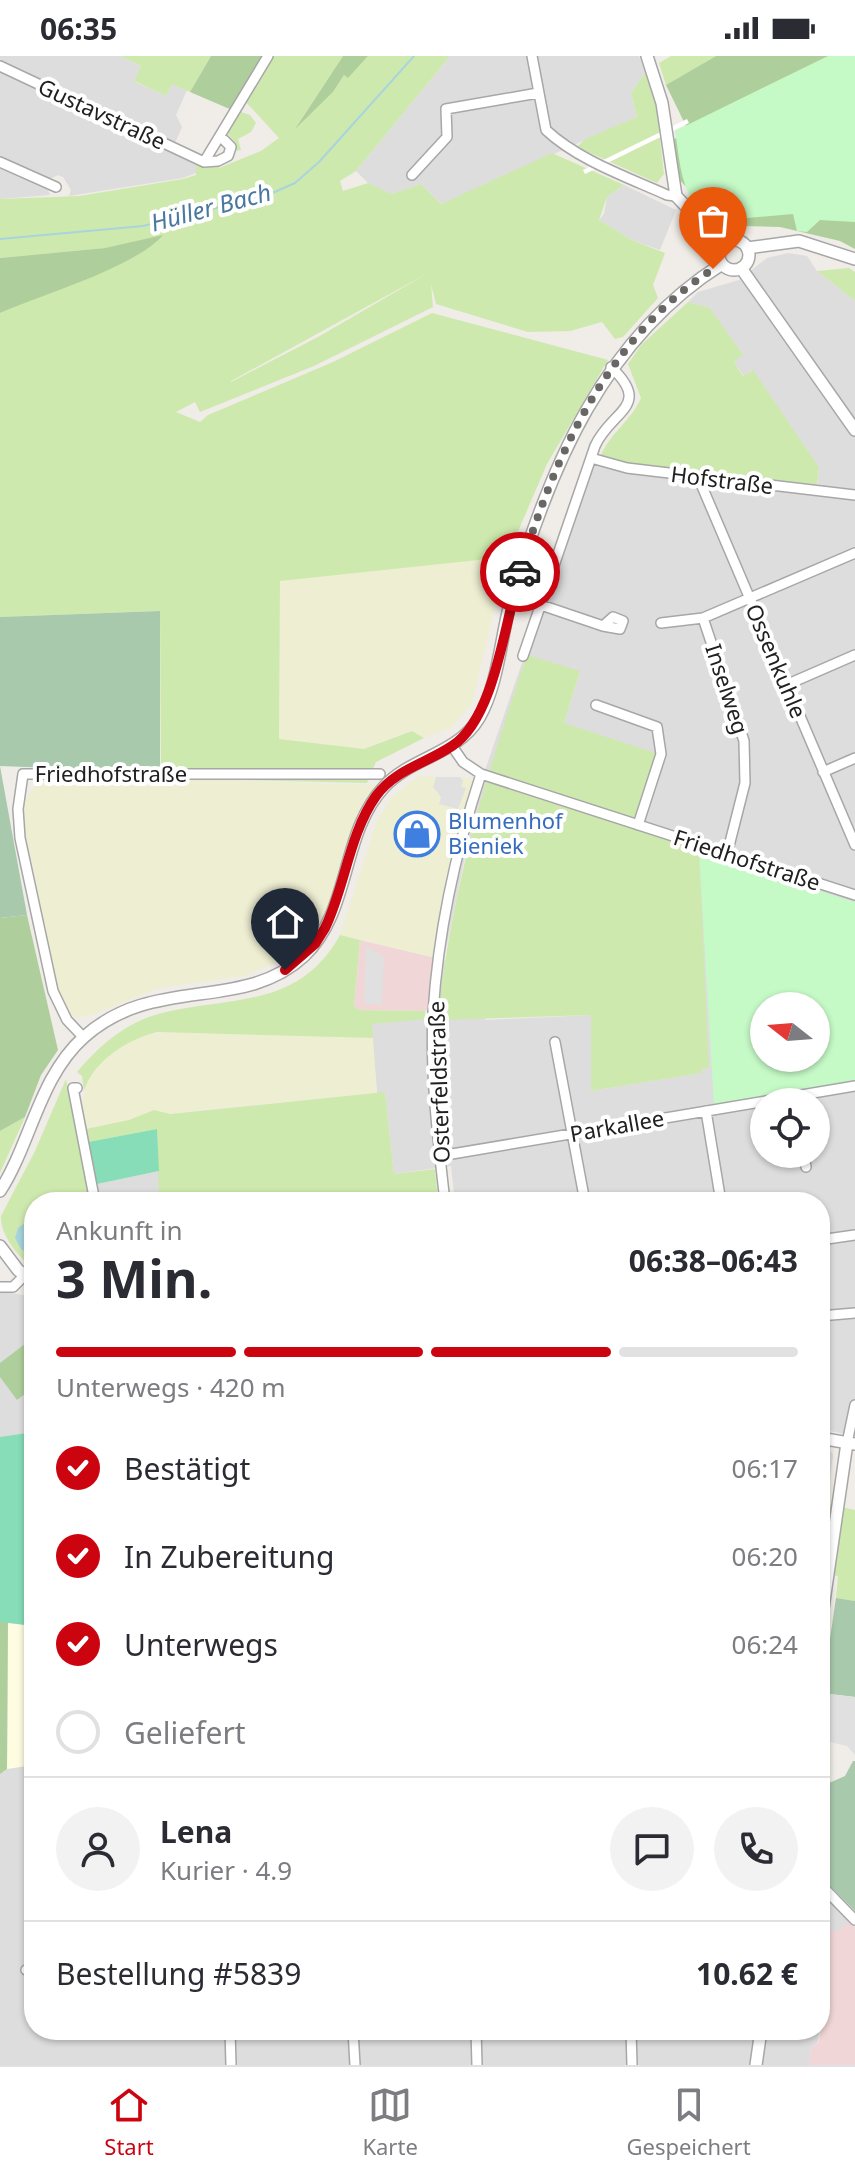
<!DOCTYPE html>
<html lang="de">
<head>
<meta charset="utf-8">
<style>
	body { margin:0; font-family:"Noto Sans",sans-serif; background:#f2f2f3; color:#2b2b33; height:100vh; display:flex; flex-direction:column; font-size:30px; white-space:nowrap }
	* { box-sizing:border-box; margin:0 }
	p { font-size:26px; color:#7c7c81 }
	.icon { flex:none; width:44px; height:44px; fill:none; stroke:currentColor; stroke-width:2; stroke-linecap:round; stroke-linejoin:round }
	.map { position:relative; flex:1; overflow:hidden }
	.side { position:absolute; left:24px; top:1136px; width:806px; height:848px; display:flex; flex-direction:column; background:#fff; border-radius:32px; box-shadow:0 2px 6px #0004 }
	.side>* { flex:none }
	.needle { width:52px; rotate:287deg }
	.tools { position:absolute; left:750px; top:936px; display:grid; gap:16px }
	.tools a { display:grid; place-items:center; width:80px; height:80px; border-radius:50%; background:#fff; box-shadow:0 2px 6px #0004; font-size:40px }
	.pin { position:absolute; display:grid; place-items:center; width:68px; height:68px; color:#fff; margin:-82px -34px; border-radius:50% 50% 50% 0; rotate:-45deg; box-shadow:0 0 8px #0007 }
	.pin .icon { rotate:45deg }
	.courier { position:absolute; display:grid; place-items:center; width:80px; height:80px; margin:-40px; border:6px solid #cb0410; border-radius:50%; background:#fff; color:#222; box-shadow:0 2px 10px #0007 }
	.overview em { font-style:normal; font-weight:700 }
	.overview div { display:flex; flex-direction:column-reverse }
	.overview { display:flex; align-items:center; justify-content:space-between; height:136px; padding:0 32px }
	h1 { font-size:52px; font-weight:700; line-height:60px }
	.bar { display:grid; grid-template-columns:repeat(4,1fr); gap:12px 8px; align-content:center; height:96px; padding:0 32px }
	.bar i { height:10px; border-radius:6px; background:#e1e1e2 }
	.bar .on { background:#cb0410 }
	.bar p { grid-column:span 4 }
	.line { display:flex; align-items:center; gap:20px; padding:0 32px; border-top:2px solid #e1e1e2 }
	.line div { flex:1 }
	.round { display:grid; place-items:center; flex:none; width:84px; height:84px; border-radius:42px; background:#f2f2f3 }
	ol { padding:0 32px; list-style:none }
	li { display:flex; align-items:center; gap:24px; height:88px }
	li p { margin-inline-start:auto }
	li .icon { padding:8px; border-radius:50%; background:#cb0410; color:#fff; stroke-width:4 }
	li:last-child { color:#7c7c81 }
	li i { width:44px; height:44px; border:4px solid #e1e1e2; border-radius:50% }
	.status { display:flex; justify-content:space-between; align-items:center; height:56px; padding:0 40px; background:#fff; direction:ltr }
	.status svg { height:22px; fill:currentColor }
	.menu { display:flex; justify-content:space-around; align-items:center; height:112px; border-top:2px solid #e1e1e2; background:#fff; font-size:22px; color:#7c7c81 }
	.menu a { display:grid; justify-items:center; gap:4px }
	.menu .on { color:#cb0410 }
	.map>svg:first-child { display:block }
	.residential { fill:#dedddd; fill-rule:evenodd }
	.commercial { fill:#f0d6d7 }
	.education { fill:#fefde1 }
	.farmland { fill:#eeeed3 }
	.grass { fill:#cee9ae; fill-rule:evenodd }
	.forest { fill:#aecf9c }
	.cemetery { fill:#a8c9ab }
	.park { fill:#c5f9c6; fill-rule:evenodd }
	.pitch { fill:#87ddb7 }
	.parking { fill:#e0e0e0 }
	.water { fill:#a8d4dd }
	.pier { fill:#fff }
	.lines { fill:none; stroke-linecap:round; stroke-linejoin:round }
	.stream { stroke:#a8d4dd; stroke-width:2 }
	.minor-casing { stroke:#a7a7a7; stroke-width:12 }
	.tertiary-casing { stroke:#a7a7a7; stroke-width:14 }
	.minor { stroke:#fff; stroke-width:9 }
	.tertiary { stroke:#fff; stroke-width:11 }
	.done { stroke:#696766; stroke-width:8; stroke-dasharray:0 14.4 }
	.route { stroke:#cb0410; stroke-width:10 }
	.labels { text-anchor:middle; stroke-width:8; stroke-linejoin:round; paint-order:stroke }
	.street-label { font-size:22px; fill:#202020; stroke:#fff }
	.shop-label { font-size:22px; fill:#366cbe; stroke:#fff; text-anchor:start }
	.water-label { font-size:24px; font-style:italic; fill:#48789e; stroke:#fff }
</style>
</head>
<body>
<div class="status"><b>06:35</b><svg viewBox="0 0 49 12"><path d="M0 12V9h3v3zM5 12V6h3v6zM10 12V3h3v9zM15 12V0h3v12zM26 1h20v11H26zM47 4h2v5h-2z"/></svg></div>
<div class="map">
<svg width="855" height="2009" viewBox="0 0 855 2009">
	<rect width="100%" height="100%" fill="#f0ece7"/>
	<path class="residential" d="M0,0H120L141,10L135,26L166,40L172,27L187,34L176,59L182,71L175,87L0,6Z
		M450,0H639L645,17L631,37L637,61L441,148L421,128L392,139L368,127L356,115Z
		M0,15L179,98L196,108L198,116L183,122L69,140L71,134L63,121L58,119L48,124L0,102Z
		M0,111L48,134L50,139L0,143Z
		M624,129L676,154L660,194L632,184L599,164L604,158L607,141Z
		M788,197L807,200L817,215L855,245V1380L820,1373V1146H455L451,1110L394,1118L385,1037H377L371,968L434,961L450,848L483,720L592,404L817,436L819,411L752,314L744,320L734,306L742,299L710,252L688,246L698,236L739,224L767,202ZM580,615L564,667L634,771L709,1012L701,1013V1017L591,1035V959L486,964L444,903L467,791ZM764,950H816V1002H764ZM764,1046H816V1098H764Z
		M159,1115V1146H101L97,1128Z
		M0,1235L34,1241V1376L15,1382L0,1381Z
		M820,1391L829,1393L833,1399L827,1447L820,1446Z
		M34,1546V1974H820V1911H826L820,1949L823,1950L818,1986L811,1993L809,2009H0V1718L7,1713L8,1566L25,1569Z
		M820,1834L849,1865L840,1876L823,1873L820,1898Z"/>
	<path class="commercial" d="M360,884L436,902L433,949L425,955L358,954L354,950Z
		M849,1865L855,1871V2009H809L811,1993L819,1986L823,1951L820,1949L826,1912L820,1911V1898L823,1873L840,1875Z"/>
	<path class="education" d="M26,1545L34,1546V1709L7,1713L8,1566L25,1569Z"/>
	<path class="farmland" d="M507,501L472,647L452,671L424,682L411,675L364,693L279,684L280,525Z
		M419,720L478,723L436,902L340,879L377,765L391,742Z
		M161,722L376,729L359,763L332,846L319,871L281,905L243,920L158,932L95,958L77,962L70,958L58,933L20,750L36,729L47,723Z
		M176,975L373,982L377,1037L162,1058L86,1073L82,1049L88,1022L106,1002L137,980Z"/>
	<path class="grass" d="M120,0H211L190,36L172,28L166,40L134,25L141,10Z
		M272,0H343L298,68L333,36L344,19L348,21L368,0H450L356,115L340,125L343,135L368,127L392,138L421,128L441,148L552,97L624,129L607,141L599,164L632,184L665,197L653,229L658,242L623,281L615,283L602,266L570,275L528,276L436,248L431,228L433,251L314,310L200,356L195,346L176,356L200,366L208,359L333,306L432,257L608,304L547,408L507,501L280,525L279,683L364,693L412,675L424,682L376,706L367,727L161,722L160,555L0,561V257L162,180L106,192L0,202V143L79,140L183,123L196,119V108L205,112L218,108L219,112L261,95L279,82L244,44ZM428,217L318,281L231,326V325Z
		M671,0H716L666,29L659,7Z
		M645,17L656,48L664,118L657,127L577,91L585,83L637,61L631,37Z
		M238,55L250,59L256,67L251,76L238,83L241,94L235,95V87L226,76Z
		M849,212L855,216V245L817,215Z
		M688,246L710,252L743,299L734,306L743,320L753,314L819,411L817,430L630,408L600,401C610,377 631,365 641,342L628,308L641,289Z
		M527,599L580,615L564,667L658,698L634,771L699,792L709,1012L701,1013L702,1017L591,1035V959L438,964C450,837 486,719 527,599Z
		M340,879L360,884L354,950L359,954L425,955V963L372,968L373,982L157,976C128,983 93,1005 84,1035L82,1020L77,1016C100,989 126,966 162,957C232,940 299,953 340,879Z
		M66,1023L91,1146H34V1213C19,1202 0,1179 1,1160L35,1095Z
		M385,1036L394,1118L435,1113L438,1146H159L157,1073L88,1086L86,1073L129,1064L154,1054L170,1058Z
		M25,1061L0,1117V1075Z
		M820,1446L855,1454V1545L836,1542L838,1520L820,1518Z"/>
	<path class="forest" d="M211,0H264L232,54L190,36Z
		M343,0H368L348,22L344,19L333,36L295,73Z
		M716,0H855V193L840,185L780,171L740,170L715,163L678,122L674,84L686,70L666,29Z
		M163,179C136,211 41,239 0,257V202L105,192Z
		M27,859L58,994L41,1019L25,1061L0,1075V862Z
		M34,1281V1331L17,1344L0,1321V1307Z
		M0,1566H8L7,1713L0,1718Z"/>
	<path class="cemetery" d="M160,555V716L0,710L27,859L0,862V561Z
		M836,1542L855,1545V1641L822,1637Z
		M853,1705H855V1855L820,1820V1731L845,1720Z"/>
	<path class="park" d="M828,0H855V166L820,164L807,176L797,175L793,158L725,164C681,158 681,110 675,75Z
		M699,797L855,846V1026L714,1050ZM764,950H816V1002H764Z"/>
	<path class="pitch" d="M157,1073L159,1115L97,1128L88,1086Z
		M34,1376V1546H26L25,1569L0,1566V1381Z"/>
	<path class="parking" d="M436,721H460L463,725L461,731L466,732L458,753L439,748L441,741L433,731Z
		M366,890L384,901L382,948H364Z
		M829,1638L855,1641V1699L847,1690L822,1684Z"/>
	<path class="water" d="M26,1166L34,1167V1202L21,1193L15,1182L18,1172Z"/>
	<path class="pier" d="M687,63L689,67L585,118L583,114Z"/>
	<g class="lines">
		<path class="stream" d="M0,183L143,170L268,139L295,127L319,106L414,0"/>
		<g class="minor-casing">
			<path id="minor" d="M532,0L546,74C578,104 627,121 667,139L676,140
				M0,10L204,106L218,105L228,100L231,91L220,80
				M0,106L56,131
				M204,106L268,0
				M412,119L447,81L446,53L538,37
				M591,402L627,412L855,439
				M698,421L855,789
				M541,549L603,570L620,573L623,565L613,561L603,570
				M703,562L744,685L745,727L727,798
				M661,567L703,562L855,497
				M523,600L595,390C611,354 653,351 611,311
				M786,629L855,599
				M596,649L657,671L661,698L638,769
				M452,690L463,706L481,718L855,839
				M823,716L855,702
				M84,982L67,964L53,935L20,782L18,753L23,718H380
				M555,986L585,1146
				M77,1032H73L95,1146
				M706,1055L721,1146
				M804,1098L806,1111
				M440,1100L855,1030
				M445,1146C438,1084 430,1020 433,957C438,878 456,794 481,718
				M820,1184L855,1179
				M0,1231H13L24,1220
				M820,1260L855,1257
				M847,1387L855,1349
				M820,1828L855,1864
				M26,1914L34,1913
				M230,1974L231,2009
				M353,1974L355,2009
				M476,1974L477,2009
				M631,1974L632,2009"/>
		</g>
		<g class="tertiary-casing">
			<path id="tertiary" d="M647,0L662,47L676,140L723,189
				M719 199a15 15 0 1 1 30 0a15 15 0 1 1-30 0Z
				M747,192L799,185L855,203
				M741,212L855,374
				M0,1135C31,1087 39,1021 84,981C154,918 243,957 304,900C352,854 340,778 384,731C411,701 457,699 479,662C499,627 501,578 512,540C550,411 604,282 722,208
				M0,1190L18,1214L34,1226
				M820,1382L855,1388
				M820,1573L847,1387
				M756,2009L761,1974"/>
		</g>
		<use href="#minor" class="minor"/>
		<use href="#tertiary" class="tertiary"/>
	</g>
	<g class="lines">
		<path class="done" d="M520,516C554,400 608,281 713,213"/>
		<path class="route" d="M285,914L315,888L325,872C345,831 349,778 376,740C396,713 425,708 452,690C495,662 505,565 520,516"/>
	</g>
	<defs>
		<g id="shop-ring" transform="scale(2.3)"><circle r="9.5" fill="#fff" stroke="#3f7fe0" stroke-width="1.5"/><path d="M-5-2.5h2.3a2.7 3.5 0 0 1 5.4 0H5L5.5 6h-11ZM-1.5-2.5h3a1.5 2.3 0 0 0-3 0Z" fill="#3f7fe0"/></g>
	</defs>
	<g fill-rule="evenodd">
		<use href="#shop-ring" x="417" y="778"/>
	</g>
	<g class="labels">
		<g class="street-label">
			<text transform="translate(102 58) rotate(25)" y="8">Gustavstraße</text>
			<text transform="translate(722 424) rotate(7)" y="8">Hofstraße</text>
			<text transform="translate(776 605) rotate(67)" y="8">Ossenkuhle</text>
			<text transform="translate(727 633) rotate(72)" y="8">Inselweg</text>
			<text x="111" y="726">Friedhofstraße</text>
			<text transform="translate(747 804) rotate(18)" y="8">Friedhofstraße</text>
			<text transform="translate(439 1026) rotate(-92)" y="8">Osterfeldstraße</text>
			<text transform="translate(617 1070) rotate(-10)" y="8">Parkallee</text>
		</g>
		<g class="shop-label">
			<text x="448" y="773">Blumenhof<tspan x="448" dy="25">Bieniek</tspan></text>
		</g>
		<g class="water-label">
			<text transform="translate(211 152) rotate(-15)" y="8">Hüller Bach</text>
		</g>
	</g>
</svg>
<div class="tools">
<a><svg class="needle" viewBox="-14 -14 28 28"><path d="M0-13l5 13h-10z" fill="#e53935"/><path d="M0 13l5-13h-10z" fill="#7c7c81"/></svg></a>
<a><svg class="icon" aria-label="locate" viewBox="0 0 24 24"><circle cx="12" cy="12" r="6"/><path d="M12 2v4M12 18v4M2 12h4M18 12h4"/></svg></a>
</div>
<div class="pin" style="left:713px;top:213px;background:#ea580c"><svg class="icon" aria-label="bag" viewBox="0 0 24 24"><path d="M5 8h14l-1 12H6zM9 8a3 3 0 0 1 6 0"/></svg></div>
<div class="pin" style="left:285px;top:914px;background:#1f2937"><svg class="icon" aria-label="home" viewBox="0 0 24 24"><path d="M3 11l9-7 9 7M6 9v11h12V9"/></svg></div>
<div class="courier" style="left:520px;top:516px"><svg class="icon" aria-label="car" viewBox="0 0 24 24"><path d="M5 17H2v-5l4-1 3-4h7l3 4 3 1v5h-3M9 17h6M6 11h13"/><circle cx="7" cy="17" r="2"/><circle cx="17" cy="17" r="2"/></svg></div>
<section class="side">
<div class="overview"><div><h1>3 Min.</h1><p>Ankunft in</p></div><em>06:38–06:43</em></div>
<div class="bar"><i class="on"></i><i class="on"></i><i class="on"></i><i></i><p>Unterwegs · 420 m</p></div>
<ol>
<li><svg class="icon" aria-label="check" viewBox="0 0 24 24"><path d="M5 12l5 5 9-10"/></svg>Bestätigt<p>06:17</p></li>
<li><svg class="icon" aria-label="check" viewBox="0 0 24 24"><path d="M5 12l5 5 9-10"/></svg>In Zubereitung<p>06:20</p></li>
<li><svg class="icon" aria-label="check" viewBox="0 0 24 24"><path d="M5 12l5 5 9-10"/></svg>Unterwegs<p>06:24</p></li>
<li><i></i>Geliefert</li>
</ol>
<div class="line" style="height:144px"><a class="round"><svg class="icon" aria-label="person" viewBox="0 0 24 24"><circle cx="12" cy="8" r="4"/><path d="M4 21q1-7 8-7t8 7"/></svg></a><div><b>Lena</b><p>Kurier · 4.9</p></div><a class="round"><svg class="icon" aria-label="chat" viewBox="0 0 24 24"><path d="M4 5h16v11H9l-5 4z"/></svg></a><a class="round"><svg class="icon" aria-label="phone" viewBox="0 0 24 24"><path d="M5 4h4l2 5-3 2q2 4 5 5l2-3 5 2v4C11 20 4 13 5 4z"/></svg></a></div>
<div class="line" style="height:104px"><div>Bestellung #5839</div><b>10.62 €</b></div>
</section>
</div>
<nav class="menu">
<a class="on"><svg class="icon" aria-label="home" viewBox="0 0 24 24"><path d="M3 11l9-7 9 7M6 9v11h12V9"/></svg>Start</a>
<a><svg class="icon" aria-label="map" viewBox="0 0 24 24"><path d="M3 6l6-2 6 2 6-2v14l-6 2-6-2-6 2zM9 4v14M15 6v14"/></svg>Karte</a>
<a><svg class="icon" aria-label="saved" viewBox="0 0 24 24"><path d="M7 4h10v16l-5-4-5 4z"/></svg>Gespeichert</a>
</nav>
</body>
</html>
